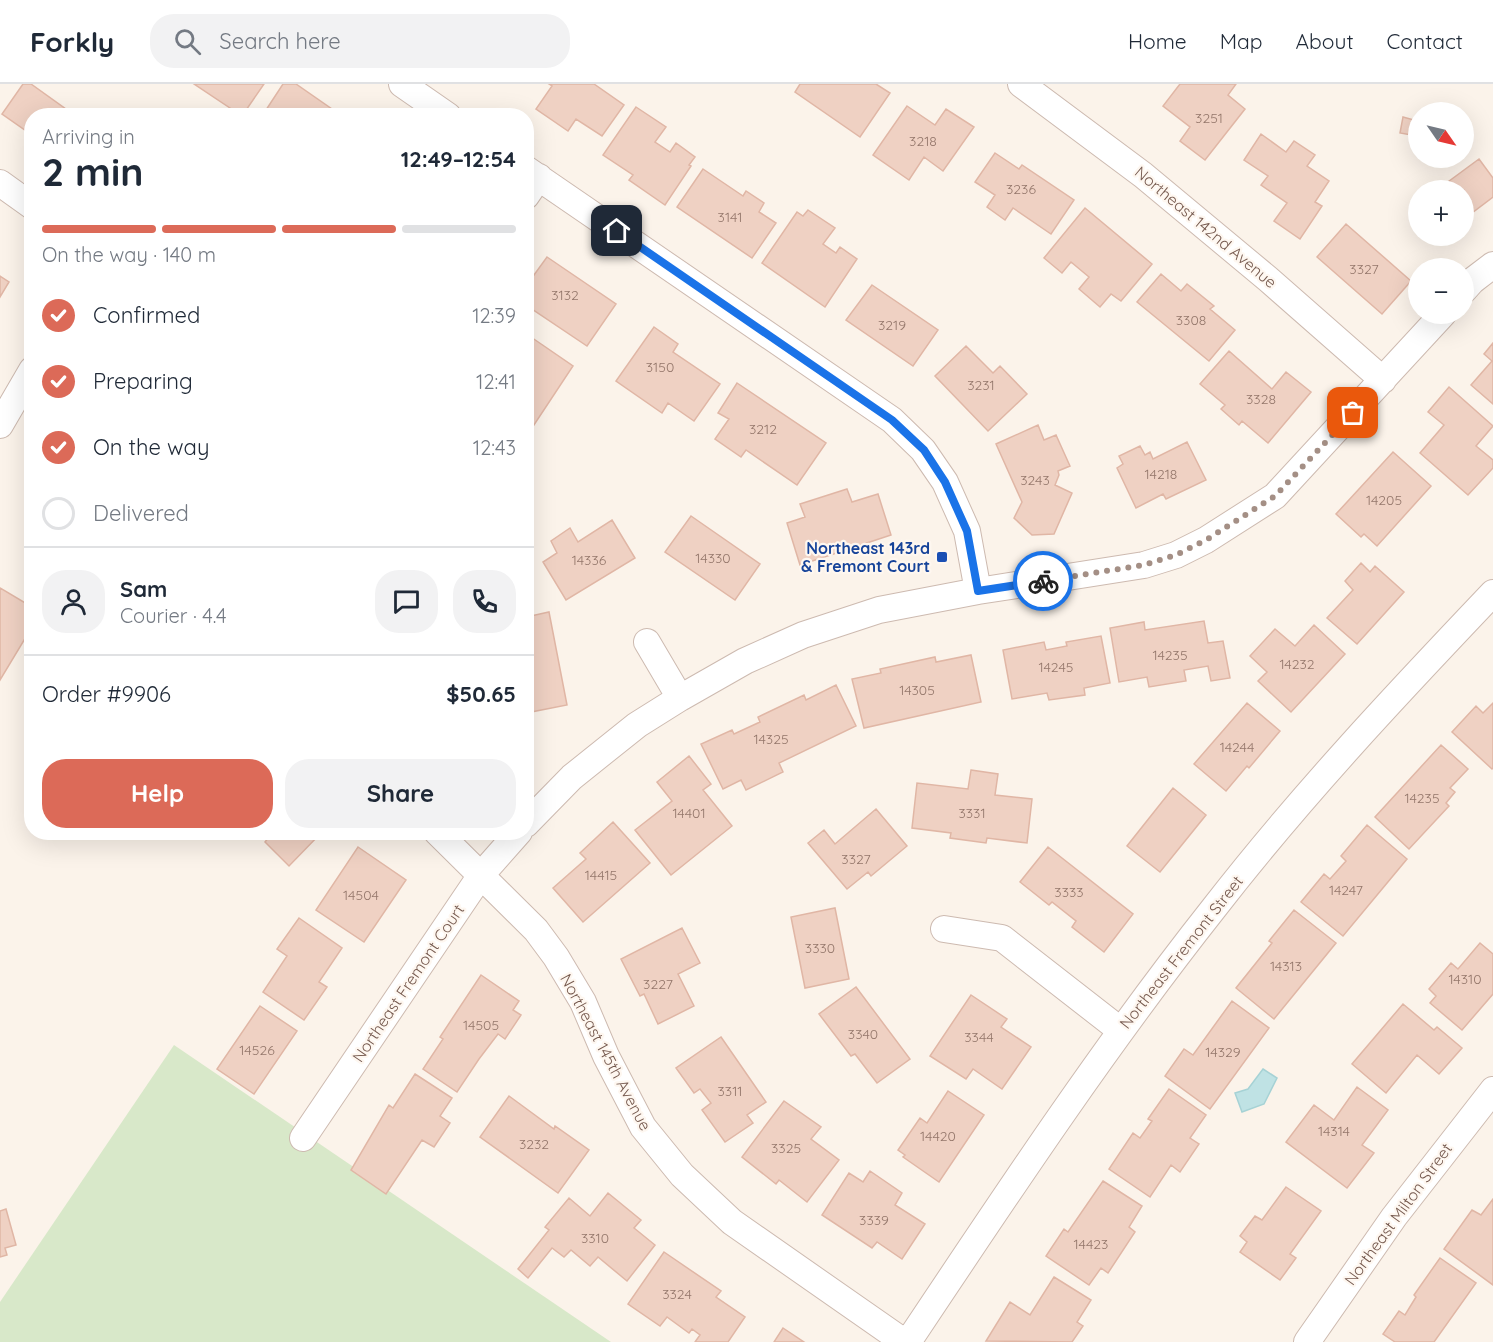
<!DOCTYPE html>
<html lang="en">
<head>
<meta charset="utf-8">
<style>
	body { margin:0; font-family:Quicksand,sans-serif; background:#f2f2f3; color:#1f2937; height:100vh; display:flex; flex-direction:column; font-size:22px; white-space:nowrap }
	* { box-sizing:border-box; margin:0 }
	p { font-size:20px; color:#747a83 }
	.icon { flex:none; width:33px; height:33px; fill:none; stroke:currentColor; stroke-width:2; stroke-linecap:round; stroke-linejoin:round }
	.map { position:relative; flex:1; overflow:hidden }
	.drawer { position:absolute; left:24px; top:24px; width:510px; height:732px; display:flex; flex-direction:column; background:#fff; border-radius:24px; box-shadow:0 6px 24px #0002 }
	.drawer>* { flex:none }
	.needle { width:39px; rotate:124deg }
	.buttons { position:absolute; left:1408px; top:18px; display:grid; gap:12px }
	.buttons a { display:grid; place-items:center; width:66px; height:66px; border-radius:50%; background:#fff; box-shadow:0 6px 24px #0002; font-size:30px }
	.pin { position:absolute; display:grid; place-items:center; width:51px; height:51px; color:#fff; margin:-26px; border-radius:12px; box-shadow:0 3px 9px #0006 }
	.courier { position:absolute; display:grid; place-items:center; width:60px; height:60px; margin:-30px; border:4px solid #1a73e8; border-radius:50%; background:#fff; color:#222; box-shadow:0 2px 8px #0007 }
	.head em { font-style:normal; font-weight:800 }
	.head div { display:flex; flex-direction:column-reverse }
	.head { display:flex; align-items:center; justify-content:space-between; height:102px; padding:0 18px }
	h1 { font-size:39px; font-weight:800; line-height:45px }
	.bar { display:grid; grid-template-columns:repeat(4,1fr); gap:9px 6px; align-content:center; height:72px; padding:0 18px }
	.bar i { height:8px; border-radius:4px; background:#e0e1e3 }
	.bar .active { background:#dc6a58 }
	.bar p { grid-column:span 4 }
	.line { display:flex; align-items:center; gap:15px; padding:0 18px; border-top:2px solid #e0e1e3 }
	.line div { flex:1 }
	.round { display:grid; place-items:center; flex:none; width:63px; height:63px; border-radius:24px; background:#f2f2f3 }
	ol { padding:0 18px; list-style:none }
	li { display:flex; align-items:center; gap:18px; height:66px }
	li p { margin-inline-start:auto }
	li .icon { padding:6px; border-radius:50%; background:#dc6a58; color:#fff; stroke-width:4 }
	li:last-child { color:#747a83 }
	li i { width:33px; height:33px; border:3px solid #e0e1e3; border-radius:50% }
	.cta { display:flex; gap:12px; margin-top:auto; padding:12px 18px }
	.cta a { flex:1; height:69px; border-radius:24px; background:#dc6a58; color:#fff; font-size:24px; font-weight:800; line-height:69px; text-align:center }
	.cta a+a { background:#f2f2f3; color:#1f2937 }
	header { display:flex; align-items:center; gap:36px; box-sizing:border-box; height:84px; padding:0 30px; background:#fff; border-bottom:2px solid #e0e1e3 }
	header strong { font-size:28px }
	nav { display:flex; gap:33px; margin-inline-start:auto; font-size:21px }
	.search { width:420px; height:54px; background:#f2f2f3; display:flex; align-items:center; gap:15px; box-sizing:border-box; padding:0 21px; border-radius:24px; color:#747a83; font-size:22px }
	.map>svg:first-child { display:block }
	.green { fill:#d8e8c9 }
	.water { fill:#bfe2e4; stroke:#a6d2d5; stroke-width:1.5 }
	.building { fill:#efd1c3; stroke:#e0b6a5; stroke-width:1.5 }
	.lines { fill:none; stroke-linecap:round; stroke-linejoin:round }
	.minor-casing { stroke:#cdbab0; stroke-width:28 }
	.minor { stroke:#fff; stroke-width:26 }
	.done { stroke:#a48f85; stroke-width:6; stroke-dasharray:0 10.8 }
	.route { stroke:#1a73e8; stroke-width:8 }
	.transit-dot { fill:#1a4fb4; stroke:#fef7f0; stroke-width:2 }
	.labels { text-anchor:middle; stroke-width:4.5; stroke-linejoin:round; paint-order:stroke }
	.number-label { font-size:14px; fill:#94776b }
	.street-label { font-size:16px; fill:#75594e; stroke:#fef7f0 }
	.transit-label { font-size:16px; font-weight:bold; fill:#164399; stroke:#fef7f0; text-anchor:end }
</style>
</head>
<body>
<header>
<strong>Forkly</strong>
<div class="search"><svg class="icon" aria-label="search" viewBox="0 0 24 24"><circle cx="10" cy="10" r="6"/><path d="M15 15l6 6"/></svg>Search here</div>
<nav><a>Home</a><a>Map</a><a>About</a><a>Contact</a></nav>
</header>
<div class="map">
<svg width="1493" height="1258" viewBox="0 0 1493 1258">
	<rect width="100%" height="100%" fill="#fbf3ea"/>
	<path class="green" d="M174,961L611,1258H0V1218Z"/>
	<path class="water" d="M1263,985L1277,994L1264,1020L1242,1028L1235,1009L1248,1005Z"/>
	<path class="building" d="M23,0H31L70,28L67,32H32V51L2,30Z
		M194,0H264L242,32Z
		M283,0H296L342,32H262Z
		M549,0H594L624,21L602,52L576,35L568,47L536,25L552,2Z
		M800,0H876L890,9L860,53L795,8Z
		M1180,0H1236L1228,11L1245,25L1205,76L1180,57L1190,43L1163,22Z
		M907,22L935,41L946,25L974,43L943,87L924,73L909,96L873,71Z
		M636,23L666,43L655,58L670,68L676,59L695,73L689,81L691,82L665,121L629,96L633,91L603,71Z
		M1403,33L1414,36L1411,51L1400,49Z
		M1261,50L1286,68L1294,57L1315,71L1307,82L1329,97L1315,118L1322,122L1300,155L1274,137L1287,119L1261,101L1268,92L1244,76Z
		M995,69L1019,85L1022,81L1074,116L1051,150L1013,124L1005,136L987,123L995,111L975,98Z
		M1479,75L1493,94V113L1464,135V106H1437Z
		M703,85L743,112L746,107L764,119L759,128L776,139L752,174L677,123Z
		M1085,124L1152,180L1121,217L1111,210L1100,223L1079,205L1089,193L1071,178L1062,189L1044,174Z
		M808,126L835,144L823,160L836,169L840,163L857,175L825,223L762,179L797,128L803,132Z
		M1346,140L1411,197L1382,230L1317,173Z
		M547,173L616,220L587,262L526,221V202Z
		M1161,190L1181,207L1187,200L1214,222L1210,225L1235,246L1209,277L1137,218Z
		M0,192L9,198L0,213Z
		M872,201L938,246L913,282L846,236Z
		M654,243L678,260L673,268L720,300L694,337L668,319L662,329L616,297Z
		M528,251L573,282L526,353V253Z
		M1493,259V320L1471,301L1492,277L1484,270Z
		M966,262L993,289L1000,282L1027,310L988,347L935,292Z
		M1229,267L1272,305L1286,288L1311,308L1268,359L1242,337L1239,341L1221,325L1225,321L1200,300Z
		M737,299L826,359L797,401L746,366L741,373L715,355L729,335L718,329Z
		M1449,303L1493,342L1476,362L1493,376V384L1468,411L1420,369L1444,341L1428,328Z
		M1038,341L1044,356L1056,351L1070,382L1058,387L1059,391L1055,401L1072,409L1054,450L1032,451L1014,434L1022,418L996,360Z
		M1187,358L1206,396L1166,415L1163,410L1136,424L1117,384L1123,380L1119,372L1140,362L1145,371L1150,368L1153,375Z
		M1393,368L1431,402L1377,462L1364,450L1361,453L1336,430Z
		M847,405L852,418L878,410L891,451L800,481L787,439L805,433L800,420Z
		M691,432L760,480L735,516L665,468Z
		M612,436L635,474L566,516L543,478L557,469L551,457L570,444L578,458Z
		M1361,479L1370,488L1375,482L1404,508L1357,560L1327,534L1353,506L1345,497Z
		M0,504L32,523V543L0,596Z
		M549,528L567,621L526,629V533Z
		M1204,537L1208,559L1223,557L1230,594L1211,597L1208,582L1184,586L1186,597L1149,603L1147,593L1119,598L1110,544L1144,538L1145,546Z
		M1314,541L1345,570L1291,628L1258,597L1267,588L1250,572L1275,545L1295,562Z
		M1101,552L1110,599L1084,604L1085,611L1049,616L1047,609L1012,615L1003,566L1044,558L1046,566L1067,562L1066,558Z
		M971,571L981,618L864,644L852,595L881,589L880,585L935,573L936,578Z
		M836,601L856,642L779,679L783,688L746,706L741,696L723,705L701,660L732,646L734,650L760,638L758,633L804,611L806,616Z
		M1247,619L1280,647L1249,684L1247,682L1226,707L1194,680Z
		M1493,619V684L1492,685L1452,648L1476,622L1483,629Z
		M1441,661L1468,685L1450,704L1455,708L1446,719L1449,722L1409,765L1375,733Z
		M689,672L711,700L703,706L732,742L671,791L635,746L672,717L657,698Z
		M971,686L998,690L995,711L1032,715L1027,759L987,754L986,759L950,754L951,749L912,744L917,699L968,705Z
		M1173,704L1206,731L1160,788L1127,762Z
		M876,725L907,762L871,792L868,788L847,805L808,759L824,746L835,760Z
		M613,738L650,779L583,838L553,804L586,775L580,769Z
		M1367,741L1407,775L1343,852L1301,818L1324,790L1330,795L1346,777L1341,772Z
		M273,748H322L289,782L265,758Z
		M358,763L406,796L364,858L316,826Z
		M1048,763L1133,830L1104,868L1072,843L1076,837L1052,818L1049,821L1020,798Z
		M835,824L849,895L805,904L791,833Z
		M1294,826L1336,859L1274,935L1236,904L1272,859L1269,857Z
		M299,834L342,864L319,898L327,903L304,936L263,908L287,872L277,865Z
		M682,844L700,879L678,890L694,922L658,940L644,910L640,912L621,875Z
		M1480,859L1493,870V910L1462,946L1430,919L1436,912L1429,905L1451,879L1458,885Z
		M481,891L519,917L513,926L521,931L505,955L498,950L479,975L457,1008L423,985L443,955L440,953Z
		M856,903L910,975L877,999L855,970L851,972L819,930Z
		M971,911L1007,935L1001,943L1031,963L1002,1005L973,985L966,995L930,972Z
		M1232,917L1269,944L1210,1025L1165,992L1184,965L1193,971Z
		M1403,920L1434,946L1437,943L1462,964L1439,990L1417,971L1386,1009L1352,980Z
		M260,922L297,947L254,1010L217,985Z
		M721,953L766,1018L747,1031L753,1039L725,1058L702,1026L711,1019L700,1005L694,1009L676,984Z
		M415,990L452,1014L440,1032L450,1039L434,1063L422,1056L386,1110L351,1086L389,1021L393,1024Z
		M1357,1003L1388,1026L1362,1061L1374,1069L1347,1104L1286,1058L1314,1021L1334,1036Z
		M1169,1005L1206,1031L1190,1054L1199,1060L1180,1088L1171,1081L1150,1113L1109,1085L1133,1049L1140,1054L1152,1037L1148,1035Z
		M948,1007L984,1031L939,1098L903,1073L905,1071L898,1066L920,1034L927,1039Z
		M509,1012L554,1045L555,1042L589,1066L558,1109L480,1053Z
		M784,1017L821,1043L811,1055L839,1076L807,1118L779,1096L776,1100L742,1073Z
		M870,1087L902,1109L895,1121L925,1140L902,1175L877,1158L872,1164L822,1131L849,1089L863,1098Z
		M1103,1097L1142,1122L1129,1143L1135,1148L1108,1189L1101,1184L1089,1201L1046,1172L1064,1145L1068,1148Z
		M1286,1103L1321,1127L1290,1170L1296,1174L1280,1196L1240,1168L1247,1158L1240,1152L1255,1132L1262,1136Z
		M608,1109L641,1136L634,1144L655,1161L627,1197L598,1173L590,1182L571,1166L564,1173L552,1164L528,1194L518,1185L549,1146L545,1143L569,1114L590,1132Z
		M1493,1115V1201L1444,1165L1472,1126L1481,1131Z
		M6,1125L16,1161L5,1164L7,1171L0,1173V1127Z
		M664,1168L721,1207L716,1213L745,1233L728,1258H695L700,1251L692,1245L689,1249L667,1233L660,1242L628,1220Z
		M1440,1174L1476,1199L1434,1258H1395L1383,1250L1399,1227L1405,1231L1416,1213L1414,1211Z
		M1054,1193L1091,1216L1077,1238L1083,1242L1072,1258L986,1257L1010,1218L1030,1231Z
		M783,1244L804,1258H774Z"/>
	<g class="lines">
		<g class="minor-casing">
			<path id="minor" d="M402,0L448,32
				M1021,0L1143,91L1268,195L1383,296
				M526,85L892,336L923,366L945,398L967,447L978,507
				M0,99L32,122
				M526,112L539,93
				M1464,206L1472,197L1493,181
				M0,341L32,286
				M647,558L680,614
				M526,740L572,693L637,641L680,614L745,577L803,551L879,526L978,507L1144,481L1176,471L1206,456L1275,412L1443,230
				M437,748L536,846L556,873L583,918L606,972L643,1043L682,1091L732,1138L904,1258
				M944,845L1002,854L1120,946
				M303,1054L481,791L519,748
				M908,1258C1006,1111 1104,963 1214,824C1300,713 1396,611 1493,509
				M1307,1258L1394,1133L1493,1006"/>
		</g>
		<use href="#minor" class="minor"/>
	</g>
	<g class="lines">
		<path class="done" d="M1043,497L1144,481L1176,471L1206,456L1275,412L1353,329"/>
		<path class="route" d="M617,147L892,336L924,366L945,398L967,447L978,507L1043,497"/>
	</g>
	<rect class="transit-dot" x="936" y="467" width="12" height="12" rx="3"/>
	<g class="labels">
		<g class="number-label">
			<text x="1209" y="39">3251</text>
			<text x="923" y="62">3218</text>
			<text x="1021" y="110">3236</text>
			<text x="730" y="138">3141</text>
			<text x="1364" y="190">3327</text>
			<text x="565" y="216">3132</text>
			<text x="1191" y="241">3308</text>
			<text x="892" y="246">3219</text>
			<text x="660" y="288">3150</text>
			<text x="981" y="306">3231</text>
			<text x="1261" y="320">3328</text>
			<text x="763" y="350">3212</text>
			<text x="1161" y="395">14218</text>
			<text x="1035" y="401">3243</text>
			<text x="1384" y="421">14205</text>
			<text x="713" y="479">14330</text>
			<text x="589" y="481">14336</text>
			<text x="1170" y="576">14235</text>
			<text x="1297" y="585">14232</text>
			<text x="1056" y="588">14245</text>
			<text x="917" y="611">14305</text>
			<text x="771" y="660">14325</text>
			<text x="1237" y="668">14244</text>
			<text x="1422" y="719">14235</text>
			<text x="689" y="734">14401</text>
			<text x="972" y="734">3331</text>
			<text x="856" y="780">3327</text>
			<text x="601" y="796">14415</text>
			<text x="1346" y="811">14247</text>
			<text x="1069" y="813">3333</text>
			<text x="361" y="816">14504</text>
			<text x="820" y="869">3330</text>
			<text x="1286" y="887">14313</text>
			<text x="1465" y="900">14310</text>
			<text x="658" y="905">3227</text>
			<text x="481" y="946">14505</text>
			<text x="863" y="955">3340</text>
			<text x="979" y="958">3344</text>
			<text x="257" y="971">14526</text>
			<text x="1223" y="973">14329</text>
			<text x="730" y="1012">3311</text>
			<text x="1334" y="1052">14314</text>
			<text x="938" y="1057">14420</text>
			<text x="534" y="1065">3232</text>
			<text x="786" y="1069">3325</text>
			<text x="874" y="1141">3339</text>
			<text x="595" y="1159">3310</text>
			<text x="1091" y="1165">14423</text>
			<text x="677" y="1215">3324</text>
		</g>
		<g class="street-label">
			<text transform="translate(1206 143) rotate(40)" y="6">Northeast 142nd Avenue</text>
			<text transform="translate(1181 868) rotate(-52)" y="6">Northeast Fremont Street</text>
			<text transform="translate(408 899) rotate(-56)" y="6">Northeast Fremont Court</text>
			<text transform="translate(606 968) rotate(62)" y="6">Northeast 145th Avenue</text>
			<text transform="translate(1398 1130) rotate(-54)" y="6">Northeast Milton Street</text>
		</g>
		<g class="transit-label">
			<text x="930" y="470">Northeast 143rd<tspan x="930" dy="18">&amp; Fremont Court</tspan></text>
		</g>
	</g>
</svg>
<div class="buttons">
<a><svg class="needle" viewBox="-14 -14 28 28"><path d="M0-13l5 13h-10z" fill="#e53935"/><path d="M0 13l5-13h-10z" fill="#747a83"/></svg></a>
<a>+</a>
<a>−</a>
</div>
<div class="pin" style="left:1353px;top:329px;background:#ea580c"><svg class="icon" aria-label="bag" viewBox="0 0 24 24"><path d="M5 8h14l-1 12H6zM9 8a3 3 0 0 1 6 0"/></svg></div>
<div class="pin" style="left:617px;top:147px;background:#1f2937"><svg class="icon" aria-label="home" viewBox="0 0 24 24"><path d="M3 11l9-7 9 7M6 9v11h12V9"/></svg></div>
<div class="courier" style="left:1043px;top:497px"><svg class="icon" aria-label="bike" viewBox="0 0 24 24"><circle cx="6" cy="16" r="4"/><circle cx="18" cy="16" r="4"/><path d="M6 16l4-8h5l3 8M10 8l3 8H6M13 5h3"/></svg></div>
<section class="drawer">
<div class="head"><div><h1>2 min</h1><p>Arriving in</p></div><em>12:49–12:54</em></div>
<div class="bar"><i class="active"></i><i class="active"></i><i class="active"></i><i></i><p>On the way · 140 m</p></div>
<ol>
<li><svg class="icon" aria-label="check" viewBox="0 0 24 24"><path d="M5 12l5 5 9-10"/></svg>Confirmed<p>12:39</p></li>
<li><svg class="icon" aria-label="check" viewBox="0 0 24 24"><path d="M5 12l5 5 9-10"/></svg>Preparing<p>12:41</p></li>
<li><svg class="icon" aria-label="check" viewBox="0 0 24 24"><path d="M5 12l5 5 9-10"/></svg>On the way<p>12:43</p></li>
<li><i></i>Delivered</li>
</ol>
<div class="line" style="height:108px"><a class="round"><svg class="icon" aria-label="person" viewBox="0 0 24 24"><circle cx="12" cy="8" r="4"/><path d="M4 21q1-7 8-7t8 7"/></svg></a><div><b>Sam</b><p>Courier · 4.4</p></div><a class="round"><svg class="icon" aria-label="chat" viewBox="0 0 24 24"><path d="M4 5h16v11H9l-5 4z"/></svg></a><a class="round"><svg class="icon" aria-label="phone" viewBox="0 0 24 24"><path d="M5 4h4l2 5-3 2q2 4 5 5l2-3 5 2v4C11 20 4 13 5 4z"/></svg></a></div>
<div class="line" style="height:78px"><div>Order #9906</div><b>$50.65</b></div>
<div class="cta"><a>Help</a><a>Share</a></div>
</section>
</div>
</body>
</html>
